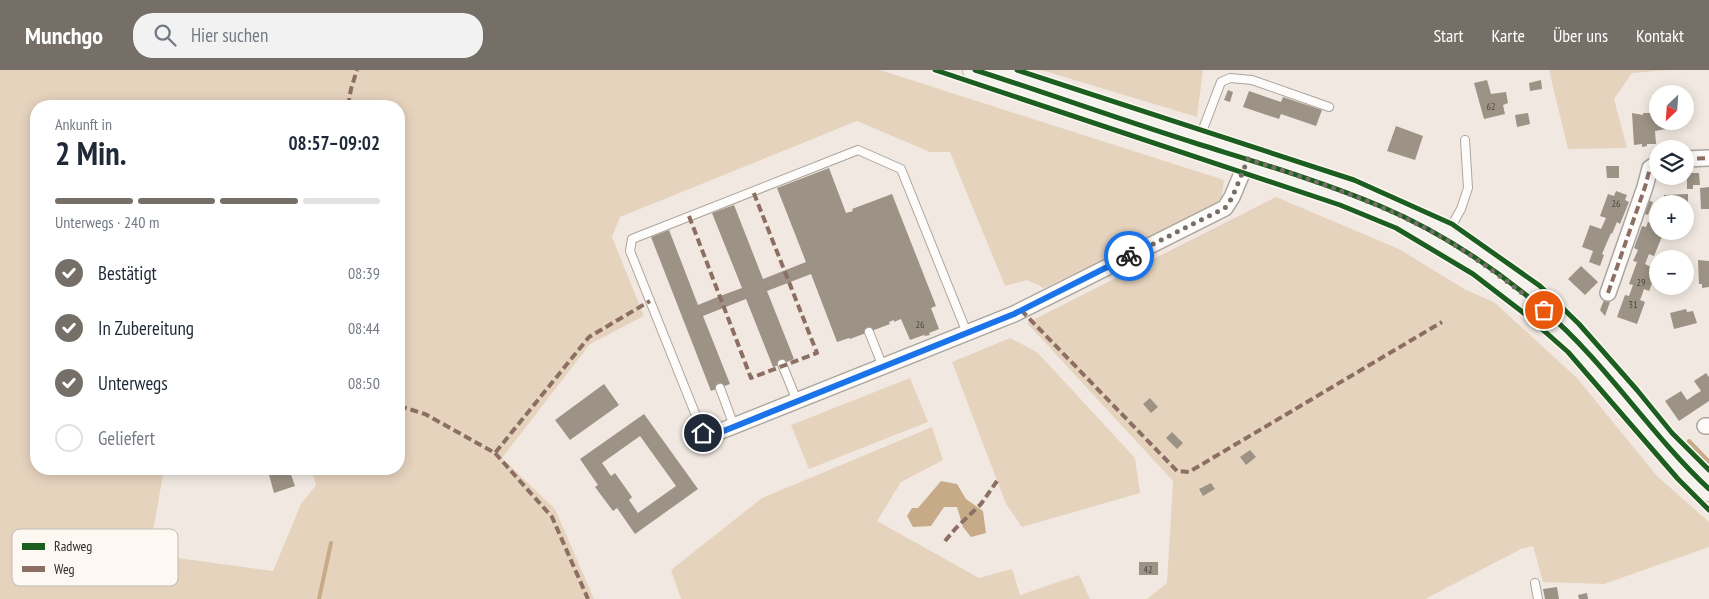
<!DOCTYPE html>
<html lang="de">
<head>
<meta charset="utf-8">
<style>
	body { margin:0; font-family:"PT Sans Narrow",sans-serif; background:#f2f2f3; color:#1f2937; height:100vh; display:flex; flex-direction:column; font-size:19px; white-space:nowrap }
	* { box-sizing:border-box; margin:0 }
	p { font-size:16px; color:#747a83 }
	.icon { flex:none; width:28px; height:28px; fill:none; stroke:currentColor; stroke-width:2; stroke-linecap:round; stroke-linejoin:round }
	.map { position:relative; flex:1; overflow:hidden }
	.panel { position:absolute; left:30px; top:30px; width:375px; height:375px; display:flex; flex-direction:column; background:#fff; border-radius:20px; box-shadow:0 2px 12px #0003 }
	.panel>* { flex:none }
	.needle { width:32px; rotate:205deg }
	.buttons { position:absolute; left:1649px; top:15px; display:grid; gap:10px }
	.buttons a { display:grid; place-items:center; width:45px; height:45px; border-radius:50%; background:#fff; box-shadow:0 2px 12px #0003; font-size:25px }
	.pin { position:absolute; display:grid; place-items:center; width:42px; height:42px; color:#fff; margin:-21px; border:2px solid #fff; border-radius:50%; box-shadow:0 1px 5px #0007 }
	.courier { position:absolute; display:grid; place-items:center; width:50px; height:50px; margin:-25px; border:4px solid #1a73e8; border-radius:50%; background:#fff; color:#222; box-shadow:0 1px 6px #0007 }
	.head em { font-style:normal; font-weight:700 }
	.head div { display:flex; flex-direction:column-reverse }
	.head { display:flex; align-items:center; justify-content:space-between; height:85px; padding:0 25px }
	h1 { font-size:32px; font-weight:700; line-height:38px }
	.bar { display:grid; grid-template-columns:repeat(4,1fr); gap:8px 5px; align-content:center; height:60px; padding:0 25px }
	.bar i { height:6px; border-radius:4px; background:#e0e1e3 }
	.bar .selected { background:#756f68 }
	.bar p { grid-column:span 4 }
	ol { padding:0 25px; list-style:none }
	li { display:flex; align-items:center; gap:15px; height:55px }
	li p { margin-inline-start:auto }
	li .icon { padding:5px; border-radius:50%; background:#756f68; color:#fff; stroke-width:4 }
	li:last-child { color:#747a83 }
	li i { width:28px; height:28px; border:2px solid #e0e1e3; border-radius:50% }
	header { display:flex; align-items:center; gap:30px; box-sizing:border-box; height:70px; padding:0 25px; background:#756f68; color:#fff }
	header strong { font-size:24px }
	nav { display:flex; gap:28px; margin-inline-start:auto; font-size:18px }
	.search { width:350px; height:45px; background:#f2f2f3; display:flex; align-items:center; gap:12px; box-sizing:border-box; padding:0 18px; border-radius:20px; color:#747a83; font-size:19px }
	.map>svg:first-child { display:block }
	.green { fill:#e6d3be; fill-rule:evenodd }
	.water { fill:#c7ab89 }
	.lines { fill:none; stroke-linecap:round; stroke-linejoin:round }
	.stream { stroke:#c7ab89; stroke-width:4 }
	.building { fill:#9c9285; fill-rule:evenodd }
	.lane-casing { stroke:#aba59e; stroke-width:10 }
	.street-casing { stroke:#aba59e; stroke-width:18 }
	.primary-casing { stroke:#c3bab0; stroke-width:26 }
	.lane { stroke:#fdfcfa; stroke-width:8 }
	.street { stroke:#fdfcfa; stroke-width:15 }
	.primary { stroke:#f5f1ec; stroke-width:24 }
	.quiet { stroke:#8d6e63; stroke-width:4; stroke-dasharray:8 4; stroke-linecap:butt }
	.cycleway-casing { stroke:#fef8f2; stroke-width:8 }
	.cycleway { stroke:#1b5e20; stroke-width:5 }
	.done { stroke:#756f68; stroke-width:5; stroke-dasharray:0 9 }
	.route { stroke:#1a73e8; stroke-width:6 }
	.labels { text-anchor:middle; stroke-width:5; stroke-linejoin:round; paint-order:stroke }
	.number-label { font-size:10px; fill:#4c463e }
	.key { fill:#fef8f2; stroke:#c1bbb5; stroke-width:1 }
	.key-label { font-size:14px; fill:#322d27 }
</style>
</head>
<body>
<header>
<strong>Munchgo</strong>
<div class="search"><svg class="icon" aria-label="search" viewBox="0 0 24 24"><circle cx="10" cy="10" r="6"/><path d="M15 15l6 6"/></svg>Hier suchen</div>
<nav><a>Start</a><a>Karte</a><a>Über uns</a><a>Kontakt</a></nav>
</header>
<div class="map">
<svg width="1709" height="529" viewBox="0 0 1709 529">
	<rect width="100%" height="100%" fill="#f1e9e1"/>
	<path class="green" d="M0,0H880L1224,110L1221,132L1044,218L1027,210L1005,216L950,82H930L857,51L620,147L612,167L644,246L590,274L502,388L555,439L594,529H0ZM36,36H399V399H312L316,415L301,434L273,501L149,484L164,399H36Z
		M1040,0H1203L1197,47L1048,2Z
		M1549,0H1670L1632,3L1614,29L1627,78L1568,79Z
		M1276,127L1399,179L1466,220L1494,232L1577,308L1657,406L1709,452V477L1604,514L1543,512L1533,476L1521,479L1425,529H1147L1167,513L1173,411L1027,253Z
		M1010,268L1037,282L1135,388L1140,423L1022,457L1006,434L952,292Z
		M910,308L928,352L809,399L791,355Z
		M932,357L943,390L901,412L877,451L979,508L1012,499L1020,525L1079,505L1090,529H681L671,500L762,428Z"/>
	<path class="water" d="M941,411L957,414L966,429L983,441L986,463L971,467L963,457L957,437H944L931,456L913,457L907,446L912,438H918Z"/>
	<g class="lines">
		<path class="stream" d="M1689,371L1709,392
			M319,529L331,473"/>
	</g>
	<path class="building" d="M1487,10L1491,24L1506,22L1508,33L1503,35L1505,44L1484,49L1474,13Z
		M1541,10L1542,19L1530,21L1529,13Z
		M1228,20L1233,22L1230,32L1224,30Z
		M1249,21L1281,32L1283,27L1322,40L1316,56L1281,44L1279,49L1243,37Z
		M1528,43L1530,54L1517,57L1515,45Z
		M1632,43L1643,45V43H1652V45L1658,44V51H1665V59L1655,61L1656,74H1647V76L1642,77V74L1634,75Z
		M1396,56L1423,66L1415,90L1387,81Z
		M1606,96H1619V108H1607Z
		M829,98L846,143L853,141L852,139L892,124L936,236L931,238L939,259L929,263L930,265L925,266L924,265L910,270L901,249L894,252V250L889,252L890,254L850,269L849,268L837,272L811,204L767,221L794,289L782,294L773,297L746,229L703,246L730,314L711,321L651,167L669,160L698,235L720,226L742,218L712,143L734,135L763,209L806,192L777,118Z
		M1687,103H1699L1700,115H1693V119H1687Z
		M1709,117V139H1701L1700,118Z
		M1616,121L1627,125L1625,130L1629,132L1620,154L1617,152L1612,164L1611,163L1602,184L1604,185L1600,196L1589,192L1593,181L1582,177L1590,155L1601,159L1606,148L1600,146L1608,124L1614,126Z
		M1688,124V146H1685V134H1664V125Z
		M1647,130L1653,132L1648,145L1642,143Z
		M1648,152L1658,155L1657,162L1663,164L1654,186L1649,184L1645,194L1657,200L1649,221L1644,219L1642,225L1640,230L1645,232L1637,254L1617,247L1625,225L1629,226L1633,215L1629,214L1637,192L1633,191L1638,180L1634,178L1642,156L1646,157Z
		M1698,190L1709,191V217L1702,218V214H1699Z
		M1581,196L1598,212L1585,225L1568,209Z
		M1604,230L1610,232L1605,246L1600,240Z
		M1686,239L1687,242L1693,241L1697,253L1674,259L1670,243Z
		M1706,303L1709,307V331L1679,351L1665,331L1681,321L1687,330L1696,324L1701,321L1694,311Z
		M604,314L619,335L570,370L555,350Z
		M1150,328L1158,337L1151,343L1143,334Z
		M644,344L698,419L635,464L617,438L613,441L595,417L598,415L580,389ZM640,366L676,416L638,443L629,430L632,427L615,403L611,406L602,393Z
		M1172,362L1183,373L1177,379L1166,368Z
		M1250,380L1256,387L1246,395L1240,387Z
		M275,399H289L295,416L274,423L268,401Z
		M1211,413L1215,419L1203,426L1199,419Z
		M1139,492H1158V505H1139Z
		M1557,517L1559,529H1545L1543,519Z
		M1587,523L1588,529H1579L1578,525Z"/>
	<g class="lines">
		<g class="lane-casing">
			<path id="lane" d="M1198,72L1221,12L1230,8L1252,10L1329,37
				M1445,167L1461,139L1468,118L1465,70
				M869,262L883,297
				M782,294L797,331
				M720,318L734,356
				M703,363L630,181L632,169L858,80L901,99L967,263
				M1535,513L1538,529"/>
		</g>
		<g class="street-casing">
			<path id="street" d="M1685,89L1709,88
				M1608,223L1645,117L1650,98L1658,93
				M1705,356H1709
				M703,363L721,361L1014,244L1225,138L1232,127L1248,89"/>
		</g>
		<g class="primary-casing">
			<path id="primary" d="M975,0C1050,24 1124,51 1198,74C1259,93 1321,111 1380,136C1439,161 1495,198 1544,240C1606,293 1650,364 1709,419"/>
		</g>
		<use href="#lane" class="lane"/>
		<use href="#street" class="street"/>
		<use href="#primary" class="primary"/>
		<path class="quiet" d="M348,36L351,19L357,0
			M1685,89L1709,88
			M689,146L751,308L817,283L753,121
			M1608,223L1645,117L1650,98L1658,93
			M1021,240L1177,401L1189,402L1442,252
			M399,336L425,344L495,383L589,267L650,231
			M495,383L552,447L588,529
			M945,471L956,458L981,434L997,411"/>
		<g class="cycleway-casing">
			<path id="cycleway" d="M935,0L1340,135L1396,158L1473,204L1525,244L1568,282L1678,409L1709,440
				M975,0C1050,24 1124,51 1198,74C1259,93 1321,111 1380,136C1439,161 1495,198 1544,240C1606,293 1650,364 1709,419
				M1017,0L1354,110L1452,154L1540,216L1579,254L1637,320L1672,363L1709,400"/>
		</g>
		<use href="#cycleway" class="cycleway"/>
	</g>
	<g class="lines">
		<path class="done" d="M1129,186L1225,138L1232,128L1248,89C1315,111 1383,133 1445,169C1480,190 1512,215 1544,240"/>
		<path class="route" d="M703,363L721,362L1014,244L1129,186"/>
	</g>
	<g class="labels">
		<g class="number-label">
			<text x="1491" y="40">62</text>
			<text x="1616" y="137">26</text>
			<text x="1641" y="216">29</text>
			<text x="1633" y="238">31</text>
			<text x="920" y="258">26</text>
			<text x="1148" y="503">42</text>
		</g>
	</g>
	<rect x="12" y="459" width="166" height="57" rx="8" class="key"/>
	<rect x="22" y="473" width="23" height="7" fill="#1b5e20"/>
	<rect x="22" y="496" width="23" height="6" fill="#8d6e63"/>
	<g class="key-label">
		<text x="54" y="481">Radweg</text>
		<text x="54" y="504">Weg</text>
	</g>
</svg>
<div class="buttons">
<a><svg class="needle" viewBox="-14 -14 28 28"><path d="M0-13l5 13h-10z" fill="#e53935"/><path d="M0 13l5-13h-10z" fill="#747a83"/></svg></a>
<a><svg class="icon" aria-label="layers" viewBox="0 0 24 24"><path d="M12 4l9 5-9 5-9-5zM3 14l9 5 9-5"/></svg></a>
<a>+</a>
<a>−</a>
</div>
<div class="pin" style="left:1544px;top:240px;background:#ea580c"><svg class="icon" aria-label="bag" viewBox="0 0 24 24"><path d="M5 8h14l-1 12H6zM9 8a3 3 0 0 1 6 0"/></svg></div>
<div class="pin" style="left:703px;top:363px;background:#1f2937"><svg class="icon" aria-label="home" viewBox="0 0 24 24"><path d="M3 11l9-7 9 7M6 9v11h12V9"/></svg></div>
<div class="courier" style="left:1129px;top:186px"><svg class="icon" aria-label="bike" viewBox="0 0 24 24"><circle cx="6" cy="16" r="4"/><circle cx="18" cy="16" r="4"/><path d="M6 16l4-8h5l3 8M10 8l3 8H6M13 5h3"/></svg></div>
<section class="panel">
<div class="head"><div><h1>2 Min.</h1><p>Ankunft in</p></div><em>08:57–09:02</em></div>
<div class="bar"><i class="selected"></i><i class="selected"></i><i class="selected"></i><i></i><p>Unterwegs · 240 m</p></div>
<ol>
<li><svg class="icon" aria-label="check" viewBox="0 0 24 24"><path d="M5 12l5 5 9-10"/></svg>Bestätigt<p>08:39</p></li>
<li><svg class="icon" aria-label="check" viewBox="0 0 24 24"><path d="M5 12l5 5 9-10"/></svg>In Zubereitung<p>08:44</p></li>
<li><svg class="icon" aria-label="check" viewBox="0 0 24 24"><path d="M5 12l5 5 9-10"/></svg>Unterwegs<p>08:50</p></li>
<li><i></i>Geliefert</li>
</ol>
</section>
</div>
</body>
</html>
